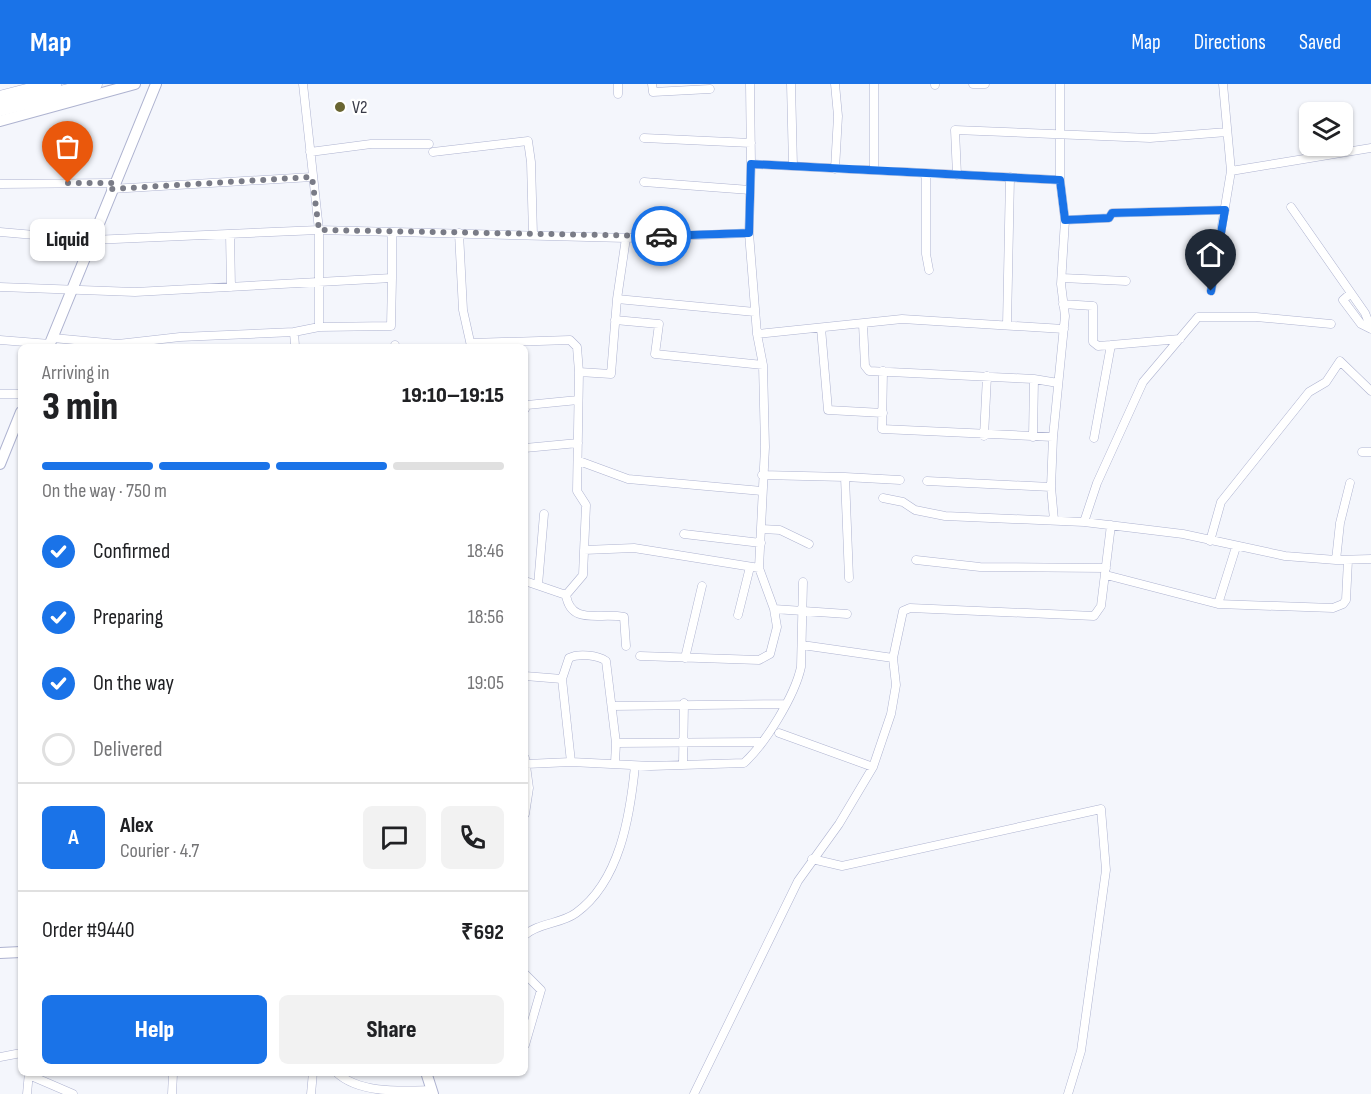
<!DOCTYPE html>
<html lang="en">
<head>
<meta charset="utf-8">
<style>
	body { margin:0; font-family:"Sofia Sans Condensed",sans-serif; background:#f2f2f2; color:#202124; height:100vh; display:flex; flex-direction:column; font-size:22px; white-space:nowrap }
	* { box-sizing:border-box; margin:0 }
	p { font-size:20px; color:#757577 }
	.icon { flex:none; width:33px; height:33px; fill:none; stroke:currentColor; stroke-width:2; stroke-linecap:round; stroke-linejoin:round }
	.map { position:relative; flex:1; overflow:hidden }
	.drawer { position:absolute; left:18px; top:260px; width:510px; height:732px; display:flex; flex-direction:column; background:#fff; border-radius:9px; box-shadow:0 2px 4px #0004 }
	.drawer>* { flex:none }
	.controls { position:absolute; left:1299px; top:18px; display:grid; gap:12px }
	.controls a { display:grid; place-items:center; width:54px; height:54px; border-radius:9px; background:#fff; box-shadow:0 2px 4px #0004; font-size:30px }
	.pin { position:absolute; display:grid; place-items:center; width:51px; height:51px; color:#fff; margin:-62px -26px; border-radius:50% 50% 50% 0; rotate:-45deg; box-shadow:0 0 6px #0007 }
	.pin .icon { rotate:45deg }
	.courier { position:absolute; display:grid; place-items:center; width:60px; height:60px; margin:-30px; border:4px solid #1a73e8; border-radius:50%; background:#fff; color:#222; box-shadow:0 2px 8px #0007 }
	.bubble { position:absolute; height:42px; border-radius:9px; background:#fff; box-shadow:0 2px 4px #0004; font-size:20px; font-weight:800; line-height:42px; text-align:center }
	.summary em { font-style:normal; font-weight:800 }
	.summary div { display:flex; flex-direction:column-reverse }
	.summary { display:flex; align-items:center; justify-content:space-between; height:102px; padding:0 24px }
	h1 { font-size:39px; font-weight:800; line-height:45px }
	.bar { display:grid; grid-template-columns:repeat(4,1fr); gap:9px 6px; align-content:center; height:72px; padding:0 24px }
	.bar i { height:8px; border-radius:4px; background:#e0e0e0 }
	.bar .current { background:#1a73e8 }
	.bar p { grid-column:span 4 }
	.line { display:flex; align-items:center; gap:15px; padding:0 24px; border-top:2px solid #e0e0e0 }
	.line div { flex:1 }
	.round { display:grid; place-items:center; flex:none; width:63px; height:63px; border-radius:9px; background:#f2f2f2 }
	ol { padding:0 24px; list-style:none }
	li { display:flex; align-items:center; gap:18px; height:66px }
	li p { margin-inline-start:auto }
	li .icon { padding:6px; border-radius:50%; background:#1a73e8; color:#fff; stroke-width:4 }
	li:last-child { color:#757577 }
	li i { width:33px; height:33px; border:3px solid #e0e0e0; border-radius:50% }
	.button { display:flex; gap:12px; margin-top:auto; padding:12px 24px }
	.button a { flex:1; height:69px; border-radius:9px; background:#1a73e8; color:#fff; font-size:24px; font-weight:800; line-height:69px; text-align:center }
	.button a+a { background:#f2f2f2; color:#202124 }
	header { display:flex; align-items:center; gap:36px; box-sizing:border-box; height:84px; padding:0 30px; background:#1a73e8; color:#fff }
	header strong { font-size:28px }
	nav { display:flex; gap:33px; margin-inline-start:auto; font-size:21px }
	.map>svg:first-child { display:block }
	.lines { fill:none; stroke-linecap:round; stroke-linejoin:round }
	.street-casing { stroke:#aeb3d0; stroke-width:9 }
	.secondary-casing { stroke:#aeb3d0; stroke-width:12 }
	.highway-casing { stroke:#aeb3d0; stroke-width:15 }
	.street { stroke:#fff; stroke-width:8 }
	.secondary { stroke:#fff; stroke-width:10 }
	.highway { stroke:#fff; stroke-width:14 }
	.done { stroke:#7a7c87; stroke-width:6; stroke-dasharray:0 10.8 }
	.route { stroke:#1a73e8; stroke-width:8 }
	.poi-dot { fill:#696532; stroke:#fff; stroke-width:2 }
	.labels { text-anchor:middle; stroke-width:4.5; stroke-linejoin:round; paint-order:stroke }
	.poi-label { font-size:18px; fill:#393b48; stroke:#fff; text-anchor:start }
</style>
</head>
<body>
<header>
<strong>Map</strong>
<nav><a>Map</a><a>Directions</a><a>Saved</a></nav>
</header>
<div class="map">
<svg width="1371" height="1010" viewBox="0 0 1371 1010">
	<rect width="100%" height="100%" fill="#f4f6fc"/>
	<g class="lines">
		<g class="street-casing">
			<path id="street" d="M303,0L319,146L626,154L749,149
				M618,0V10
				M652,0L653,8L710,5
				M750,0L751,80
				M791,0L793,82
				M874,0V86
				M973,0H985
				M1223,0L1231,87L1371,64
				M935,1V0
				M644,54L751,59
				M310,68L371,60H429
				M433,68L528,57L531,78L533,151
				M835,85L838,32L835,0
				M926,89V170L929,186
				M957,91L955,46L1150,54L1227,48
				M1060,96L751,80L749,149L757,250L902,235L1064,245
				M644,98L750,106
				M0,100L114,99
				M111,105L312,93
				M1291,123L1365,229L1371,244
				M1065,136L1109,134L1112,129L1225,126
				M0,148L92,156L319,146V243L294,248L295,262
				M459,149L463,226L471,262
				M230,150L231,203
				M626,154L617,215L755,228
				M1062,194L1126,197
				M0,203L135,208L392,194V148
				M1211,207L1231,87
				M1351,209L1343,216L1361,240L1371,245
				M617,215L611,290L579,288L577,407L586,421L583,491L566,511C571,542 600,528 624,533L626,562
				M1063,220L1093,222V258L1098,262L1111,261L1094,354
				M615,236L659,240L655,270L763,281
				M863,240L865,282L869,287L1034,295L1058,299
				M1007,241L1010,93
				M319,243L391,242L392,194
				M821,244L828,326L883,329
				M53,254L118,260L180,253L294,248
				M0,256L50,260
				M471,259L570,256L577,263L579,288
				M395,261V262
				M1111,261L1180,255
				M883,287L882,345L1053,353
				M0,310H21
				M525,325L527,321L578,316
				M984,352L987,292
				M1033,353L1034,295
				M525,364L578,359
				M1362,368H1371
				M579,377L628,395L762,407
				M762,391L845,393L849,494
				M845,393L900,396
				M927,397L1051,403
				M1350,399L1340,439L1336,476L1371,475
				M883,414L903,418L915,426L945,432L1084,438L1183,450L1285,472L1336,476
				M1054,436L1051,403L1053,353L1065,232L1061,200L1065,136L1060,96V0
				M1084,438L1097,399L1143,298L1198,233H1256L1331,240
				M761,445L780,446L809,460
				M684,450L761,459
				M1210,457L1221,418L1309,308L1326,298L1340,277L1371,307
				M584,466L634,464L759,484
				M916,476L980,483L1106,484
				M1106,491L1218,520L1333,524L1343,520L1346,516L1348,476
				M525,497L566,511
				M538,501L544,430
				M1218,520L1236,463
				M774,525L847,530
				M738,531L750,483
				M802,561L893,574
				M640,572L759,576L770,570L777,543L774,525L759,484L765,363L763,281L757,250
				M685,574L702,502
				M525,592L562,595
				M612,622L786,620
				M779,649L873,683
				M616,659L760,658
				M525,674L529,704L525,705
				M571,678L562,595L569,574C578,569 598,571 606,577L616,659L615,679
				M526,680L571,678L651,682L744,679C766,659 795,611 801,583L803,498
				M683,680L684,619
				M525,730L529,704
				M812,775L842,782L1101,725L1106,786L1081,967L1068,1010
				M525,851C538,839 561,840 576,829C620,797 630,732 635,682
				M525,890L541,906L525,961
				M0,973L21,969
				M336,988C359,1010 401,1007 432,1006
				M29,991L73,1010
				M27,1010L29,988
				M172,1010L173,990
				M311,1010L313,988
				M694,1010L798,797L839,740L873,683L891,630L896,601L893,574L903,527L910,524L1094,532L1101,522L1111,441"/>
		</g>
		<g class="secondary-casing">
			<path id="secondary" d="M0,37L135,0
				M49,262L156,0
				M0,380L21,328
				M0,869L21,868
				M426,988L433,1010"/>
		</g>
		<g class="highway-casing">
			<path id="highway" d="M0,14L54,0
				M0,25L95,0"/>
		</g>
		<use href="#street" class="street"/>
		<use href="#secondary" class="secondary"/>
		<use href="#highway" class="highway"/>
	</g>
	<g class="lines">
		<path class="done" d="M68,99H114L111,105L312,93L319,146L661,152"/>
		<path class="route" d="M661,152L749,149L751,80L1060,96L1065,136L1109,134L1112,129L1225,126L1211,207"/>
	</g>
	<circle class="poi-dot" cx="340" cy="23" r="6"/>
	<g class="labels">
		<g class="poi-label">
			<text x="352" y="29">V2</text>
		</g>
	</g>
</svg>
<div class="controls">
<a><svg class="icon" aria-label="layers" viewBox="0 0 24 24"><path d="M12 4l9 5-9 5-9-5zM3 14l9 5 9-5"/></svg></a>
</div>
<div class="pin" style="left:68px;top:99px;background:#ea580c"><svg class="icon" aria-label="bag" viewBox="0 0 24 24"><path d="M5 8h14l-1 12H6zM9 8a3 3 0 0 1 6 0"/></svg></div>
<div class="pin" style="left:1211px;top:207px;background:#1f2937"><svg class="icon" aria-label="home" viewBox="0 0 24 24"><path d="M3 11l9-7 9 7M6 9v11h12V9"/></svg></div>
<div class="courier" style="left:661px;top:152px"><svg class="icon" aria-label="car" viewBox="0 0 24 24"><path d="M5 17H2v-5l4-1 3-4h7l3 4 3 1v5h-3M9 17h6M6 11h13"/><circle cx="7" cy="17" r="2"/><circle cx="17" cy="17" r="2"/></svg></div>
<div class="bubble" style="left:30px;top:135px;width:75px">Liquid</div>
<section class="drawer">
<div class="summary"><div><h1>3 min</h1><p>Arriving in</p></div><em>19:10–19:15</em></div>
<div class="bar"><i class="current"></i><i class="current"></i><i class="current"></i><i></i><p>On the way · 750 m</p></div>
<ol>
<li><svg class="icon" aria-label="check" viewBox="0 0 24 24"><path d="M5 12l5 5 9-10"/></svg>Confirmed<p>18:46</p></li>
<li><svg class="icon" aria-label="check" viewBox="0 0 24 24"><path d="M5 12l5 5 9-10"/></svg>Preparing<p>18:56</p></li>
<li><svg class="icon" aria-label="check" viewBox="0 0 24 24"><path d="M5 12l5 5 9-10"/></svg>On the way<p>19:05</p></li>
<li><i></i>Delivered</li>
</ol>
<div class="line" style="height:108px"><b class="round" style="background:#1a73e8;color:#fff">A</b><div><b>Alex</b><p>Courier · 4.7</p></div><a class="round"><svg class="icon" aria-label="chat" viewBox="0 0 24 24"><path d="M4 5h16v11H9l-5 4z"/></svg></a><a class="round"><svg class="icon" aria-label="phone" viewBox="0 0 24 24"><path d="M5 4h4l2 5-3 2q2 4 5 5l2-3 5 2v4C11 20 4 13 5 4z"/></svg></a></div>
<div class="line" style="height:78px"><div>Order #9440</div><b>₹692</b></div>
<div class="button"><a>Help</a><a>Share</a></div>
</section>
</div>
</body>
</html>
